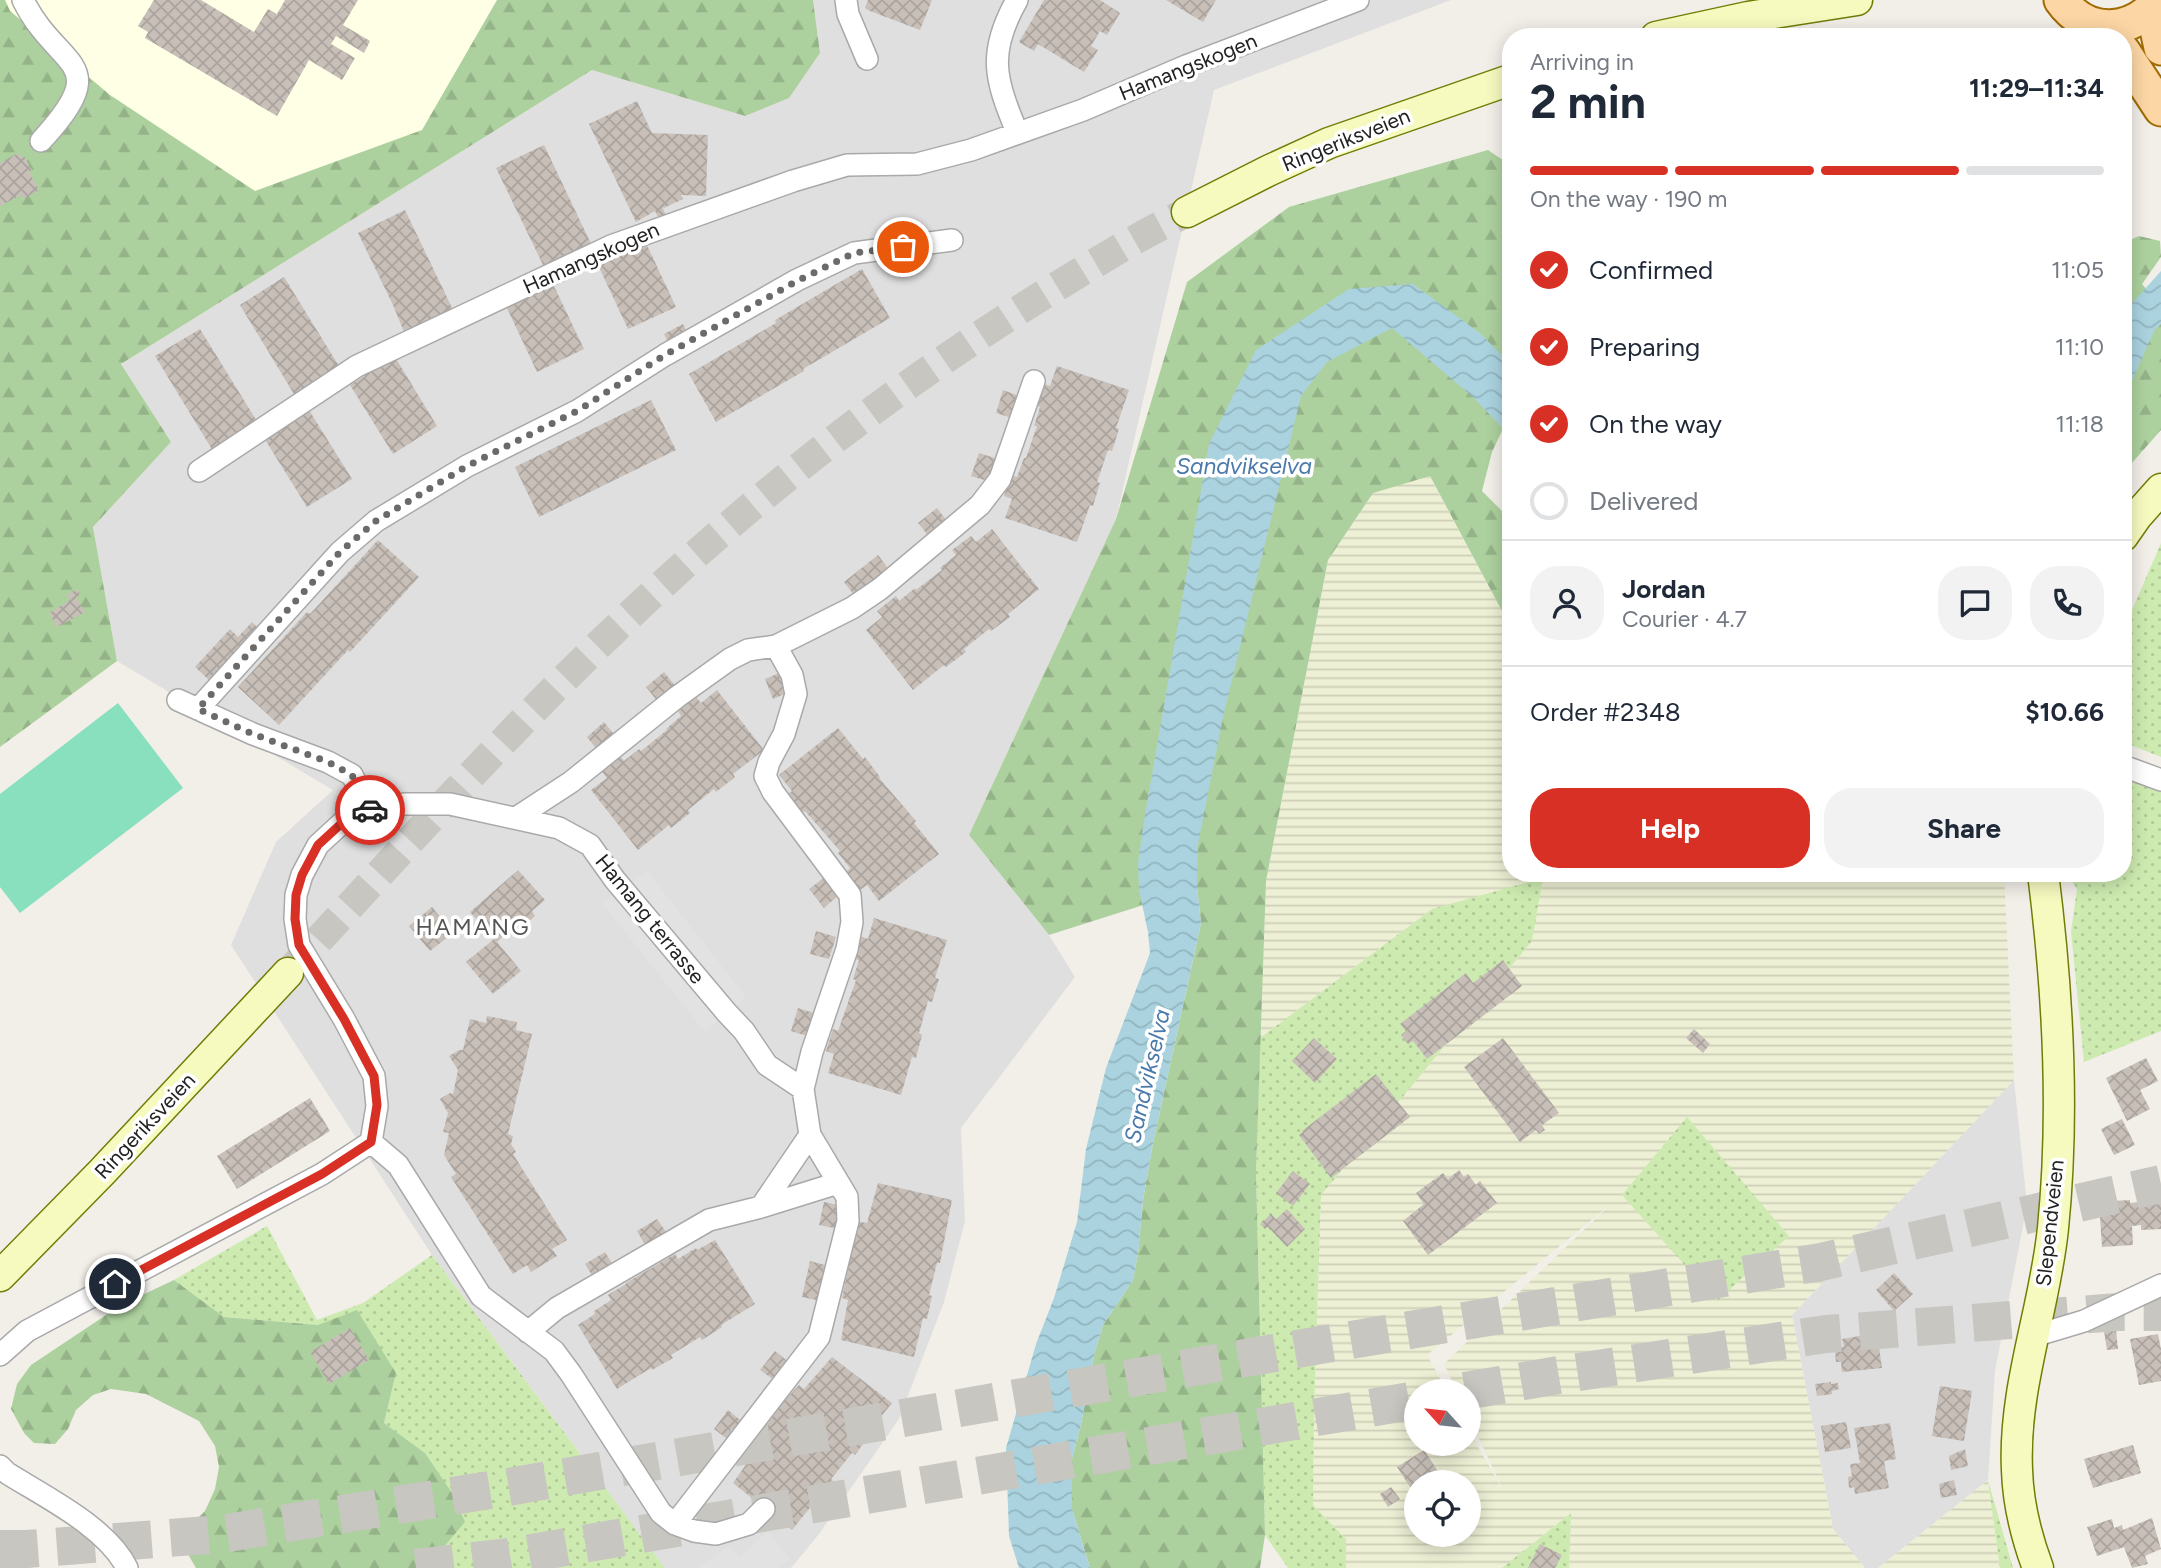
<!DOCTYPE html>
<html lang="en">
<head>
<meta charset="utf-8">
<style>
	body { margin:0; font-family:Figtree,sans-serif; background:#f2f2f3; color:#1f2937; height:100vh; display:flex; flex-direction:column; font-size:26px; white-space:nowrap }
	* { box-sizing:border-box; margin:0 }
	p { font-size:23px; color:#747a83 }
	.icon { flex:none; width:38px; height:38px; fill:none; stroke:currentColor; stroke-width:2; stroke-linecap:round; stroke-linejoin:round }
	.map { position:relative; flex:1; overflow:hidden }
	.sheet { position:absolute; left:1502px; top:28px; width:630px; height:854px; display:flex; flex-direction:column; background:#fff; border-radius:28px; box-shadow:0 4px 18px #0003 }
	.sheet>* { flex:none }
	.needle { width:46px; rotate:297deg }
	.buttons { position:absolute; left:1404px; top:1379px; display:grid; gap:14px }
	.buttons a { display:grid; place-items:center; width:77px; height:77px; border-radius:50%; background:#fff; box-shadow:0 4px 18px #0003; font-size:35px }
	.pin { position:absolute; display:grid; place-items:center; width:60px; height:60px; color:#fff; margin:-30px; border:4px solid #fff; border-radius:50%; box-shadow:0 2px 7px #0007 }
	.courier { position:absolute; display:grid; place-items:center; width:70px; height:70px; margin:-35px; border:5px solid #d93025; border-radius:50%; background:#fff; color:#222; box-shadow:0 2px 9px #0007 }
	.overview em { font-style:normal; font-weight:700 }
	.overview div { display:flex; flex-direction:column-reverse }
	.overview { display:flex; align-items:center; justify-content:space-between; height:119px; padding:0 28px }
	h1 { font-size:46px; font-weight:700; line-height:52px }
	.bar { display:grid; grid-template-columns:repeat(4,1fr); gap:10px 7px; align-content:center; height:84px; padding:0 28px }
	.bar i { height:9px; border-radius:5px; background:#e0e1e3 }
	.bar .active { background:#d93025 }
	.bar p { grid-column:span 4 }
	.line { display:flex; align-items:center; gap:18px; padding:0 28px; border-top:2px solid #e0e1e3 }
	.line div { flex:1 }
	.round { display:grid; place-items:center; flex:none; width:74px; height:74px; border-radius:28px; background:#f2f2f3 }
	ol { padding:0 28px; list-style:none }
	li { display:flex; align-items:center; gap:21px; height:77px }
	li p { margin-inline-start:auto }
	li .icon { padding:7px; border-radius:50%; background:#d93025; color:#fff; stroke-width:4 }
	li:last-child { color:#747a83 }
	li i { width:38px; height:38px; border:4px solid #e0e1e3; border-radius:50% }
	.button { display:flex; gap:14px; margin-top:auto; padding:14px 28px }
	.button a { flex:1; height:80px; border-radius:28px; background:#d93025; color:#fff; font-size:28px; font-weight:700; line-height:80px; text-align:center }
	.button a+a { background:#f2f2f3; color:#1f2937 }
	.map>svg:first-child { display:block }
	.residential { fill:#e0dfdf }
	.education { fill:#ffffe5 }
	.farmland { fill:url(#farmland-rules); fill-rule:evenodd }
	.grass { fill:url(#grass-dots) }
	.forest { fill:url(#forest-firs) }
	.pitch { fill:#88e0be }
	.parking { fill:#e2e2e2 }
	.water { fill:url(#water-waves) }
	.building { fill:url(#building-cross-hatch) }
	.lines { fill:none; stroke-linecap:round; stroke-linejoin:round }
	.secondary-tunnel { stroke:#c8c6c1; stroke-width:30; stroke-dasharray:30 15; stroke-linecap:butt }
	.motorway-tunnel { stroke:#c8c6c1; stroke-width:38; stroke-dasharray:38 19; stroke-linecap:butt }
	.minor-casing { stroke:#a9a9a9; stroke-width:24 }
	.secondary-casing { stroke:#707d05; stroke-width:33 }
	.primary-casing { stroke:#a06b00; stroke-width:37 }
	.minor { stroke:#fff; stroke-width:21 }
	.secondary { stroke:#f7fabf; stroke-width:30 }
	.primary { stroke:#fcd6a4; stroke-width:33 }
	.done { stroke:#6b6a68; stroke-width:7; stroke-dasharray:0 12.6 }
	.route { stroke:#d93025; stroke-width:9 }
	.labels { text-anchor:middle; stroke-width:7; stroke-linejoin:round; paint-order:stroke }
	.street-label { font-size:21px; fill:#222; stroke:#fff }
	.water-label { font-size:23px; font-style:italic; fill:#4a7aab; stroke:#fff }
	.neighbourhood-label { font-size:23px; letter-spacing:2px; fill:#555; stroke:#fff }
</style>
</head>
<body>
<div class="map">
<svg width="2161" height="1568" viewBox="0 0 2161 1568">
	<defs>
		<pattern id="farmland-rules" width="6" height="5" patternUnits="userSpaceOnUse" patternTransform="scale(1.75)"><rect width="6" height="5" fill="#eef0d5"/><path d="M0 2.5h6" fill="none" stroke="#ccceb7"/></pattern>
		<pattern id="grass-dots" width="8" height="8" patternUnits="userSpaceOnUse" patternTransform="scale(1.75)"><rect width="8" height="8" fill="#cdebb0"/><path d="M2 2h.1M6 6h.1" fill="none" stroke="#b0c997" stroke-width="1.8" stroke-linecap="round"/></pattern>
		<pattern id="forest-firs" width="22" height="20" patternUnits="userSpaceOnUse" patternTransform="scale(1.75)"><rect width="22" height="20" fill="#add19e"/><path d="M5 1l3.5 6h-7zM16 11l3.5 6h-7z" fill="#95b388"/></pattern>
		<pattern id="water-waves" width="16" height="10" patternUnits="userSpaceOnUse" patternTransform="scale(1.75)"><rect width="16" height="10" fill="#aad3df"/><path d="M0 5q4-4 8 0t8 0" fill="none" stroke="#92b5bf"/></pattern>
		<pattern id="building-cross-hatch" width="8" height="8" patternUnits="userSpaceOnUse" patternTransform="scale(1.75)"><rect width="8" height="8" fill="#c7bfb8"/><path d="M0 0l8 8M0 8l8-8" fill="none" stroke="#aba49e"/></pattern>
	</defs>
	<rect width="100%" height="100%" fill="#f2efe9"/>
	<path class="residential" d="M813,0H1451L1214,90L1116,519L969,835L1049,935L1075,977L961,1128L965,1221L944,1302L899,1419L819,1534L791,1568H665L432,1255L231,945L276,842L333,790L117,661L93,527L171,442L121,364L592,70L745,116L820,53Z
		M2014,1080L2027,1205L1995,1371L1988,1480L1878,1568H1865L1833,1529L1792,1315Z"/>
	<path class="education" d="M5,0H497L423,130L255,191L110,95L10,11Z"/>
	<path class="farmland" d="M1429,475L1510,626V873H2004L2014,1080L1792,1315L1833,1529L1865,1568H1569L1571,1513L1502,1568H1346V1539L1313,1505L1314,1411L1321,1195L1532,941L1432,909L1260,1038L1266,881L1328,560L1373,492ZM1611,1204L1444,1364L1457,1391H1468V1415L1503,1490L1468,1429V1444H1416V1391H1447L1427,1355ZM1416,1482H1468V1535H1416Z
		M1988,1480L2000,1568H1878Z"/>
	<path class="grass" d="M2161,543V757L2123,742V631Z
		M2123,774L2161,790V1031L2084,1062L2071,932L2077,889L2067,873H2123Z
		M1543,878L1532,941L1321,1195L1314,1411L1313,1505L1346,1539V1568H1288L1265,1535L1256,1171L1260,1038L1432,909Z
		M1687,1117L1789,1236L1717,1301L1622,1195Z
		M267,1226L317,1320L363,1303L432,1255L665,1568H437L425,1453L384,1423L396,1373L318,1325L224,1317L174,1280Z
		M1988,1480L2013,1568H2000Z
		M1571,1513L1569,1568H1502Z"/>
	<path class="forest" d="M0,0H5L10,11L110,95L255,191L422,130L497,0H813L820,53L789,98L745,116L592,70L121,364L171,442L93,527L117,661L0,747Z
		M1488,150L1510,165V414L1492,452L1482,491L1510,519V626L1430,476L1373,493L1328,560L1266,881L1256,1171L1265,1535L1260,1568H1090L1072,1509V1459L1081,1424L1095,1351L1103,1325L1133,1280L1138,1253L1143,1200L1153,1143L1201,923L1197,888L1049,935L969,835L1116,519L1187,282L1289,207Z
		M2139,236L2160,241L2161,257L2142,284L2161,306V430L2123,473V243Z
		M174,1280L224,1317L318,1325L357,1310L396,1373L384,1423L425,1453L452,1493L465,1522L437,1555V1568H196L183,1546L187,1529L205,1511L215,1489L219,1467L215,1446L199,1421L146,1394L111,1389L93,1395L76,1410L68,1429L55,1444L34,1443L24,1433L11,1409L17,1384L31,1365L121,1305Z"/>
	<path class="pitch" d="M118,703L183,788L20,913L0,887V794Z"/>
	<path class="parking" d="M647,871L746,997L705,1032L602,903Z
		M768,1532L790,1559L778,1568H697L729,1546L739,1557Z"/>
	<path class="water" d="M2161,271V324L2155,329L2123,401V317L2128,308Z
		M1413,284L1481,334L1510,364V436L1474,398L1392,328L1327,362L1301,396L1223,717L1198,844L1197,887L1201,923L1153,1143L1143,1200L1138,1253L1133,1280L1103,1325L1095,1351L1081,1424L1072,1459V1509L1090,1568H1019L1009,1536L1006,1448L1036,1344L1054,1298L1077,1222L1086,1149L1106,1068L1150,953L1148,932L1139,890L1138,863L1143,827L1209,444L1256,350L1349,289Z"/>
	<path class="building" d="M154,0H201L254,32L268,9L277,14L285,0H358L343,25L370,41L364,53L336,36L331,44L355,58L342,80L309,60L277,116L145,38L148,32L138,26Z
		M868,0H932L920,30L870,11L865,8Z
		M1044,0H1100L1120,13L1107,35L1100,31L1091,46L1098,50L1084,72L1038,44L1034,51L1019,42Z
		M1166,0H1216L1203,22Z
		M637,101L652,133L708,135L706,196L681,195L683,199L664,208L662,207L666,215L659,219L655,211L636,222L589,124Z
		M544,145L594,250L547,273L496,168Z
		M18,153L21,158L24,156L32,170L29,172L39,190L23,199L21,195L0,206V163Z
		M405,210L456,316L407,339L393,305L358,233Z
		M645,241L676,307L628,329L597,263Z
		M862,269L890,318L803,369L804,371L716,422L689,374L776,323L775,320Z
		M284,277L342,371L297,399L240,305Z
		M553,284L584,349L537,372L506,306Z
		M683,324L688,334L669,344L664,334Z
		M200,329L258,423L213,451L155,356Z
		M395,357L437,426L393,454L350,385L365,376L362,370Z
		M1057,366L1129,390L1116,428L1119,429L1112,451L1108,450L1097,482L1100,483L1093,506L1090,505L1077,542L1005,518L1012,499L1004,496L1011,475L1017,477L1024,458H1026L1037,426H1034L1040,407L1035,405L1042,383L1050,386Z
		M1003,390L1022,397L1015,419L996,413Z
		M651,400L676,450L539,517L515,467Z
		M309,410L352,479L307,507L264,438Z
		M979,453L998,459L991,482L971,476Z
		M937,508L949,524L931,539L918,523Z
		M992,529L1039,589L1008,614L1010,617L991,631L989,629L964,649L966,652L946,667L944,665L913,690L866,630L882,617L877,611L896,596L899,601L915,588L916,590L942,570L940,568L956,555L952,550L971,536L976,542Z
		M378,540L419,577L350,652L348,650L279,725L238,687L307,612L310,614Z
		M878,555L890,571L867,590L864,586L854,595L844,582Z
		M77,589L80,595L76,597L85,612L57,627L49,613L70,600L67,595Z
		M252,622L260,630L211,682L195,667L230,629L238,637Z
		M664,672L677,688L659,703L646,687Z
		M779,673L787,693L773,699L765,679Z
		M717,690L764,750L733,774L735,777L716,792L714,789L688,810L690,813L671,828L669,825L638,850L591,790L607,778L602,772L621,757L624,761L639,749L641,751L667,730L666,729L681,716L678,711L696,697L701,703Z
		M604,722L617,738L599,752L587,737Z
		M838,728L863,759L865,757L880,777L879,778L916,821L914,823L939,854L879,901L867,885L860,890L846,872L850,868L838,853L840,851L805,811L800,815L785,797L792,791L779,775Z
		M518,870L545,900L532,911L535,916L512,936L509,931L497,942L521,971L493,994L466,962L494,939L470,912Z
		M825,877L839,895L824,908L809,889Z
		M432,907L453,933L430,951L409,926Z
		M874,918L947,940L935,978L939,979L932,1002L928,1001L919,1033L922,1035L916,1058L912,1057L901,1095L828,1073L834,1054L826,1051L833,1029L838,1031L856,980L853,979L859,960L854,959L860,936L868,939Z
		M816,931L836,937L829,959L810,954Z
		M1503,960L1522,986L1427,1059L1413,1041L1408,1044L1401,1035L1406,1031L1400,1024L1466,973L1473,983Z
		M798,1008L817,1014L810,1037L791,1031Z
		M487,1016L517,1022L516,1030L532,1034L508,1134L513,1136L511,1144L516,1152L513,1154L567,1240L552,1249L557,1256L531,1272L527,1265L513,1274L451,1177L456,1174L444,1155L449,1133L443,1132L448,1113L440,1099L450,1093L453,1094L458,1070L449,1056L459,1050H463L470,1019L486,1023Z
		M1694,1029L1710,1044L1703,1053L1686,1038Z
		M1314,1038L1337,1059L1315,1083L1292,1061Z
		M1503,1038L1559,1113L1542,1125L1545,1130L1539,1134L1536,1130L1520,1142L1464,1067Z
		M2146,1058L2158,1081L2140,1090L2150,1109L2127,1121L2106,1078Z
		M1376,1074L1410,1117L1331,1178L1299,1135L1303,1132L1302,1131Z
		M310,1098L330,1131L237,1189L217,1156Z
		M2122,1119L2135,1145L2114,1155L2101,1129Z
		M1459,1170L1464,1177L1468,1174L1476,1185L1480,1181L1497,1203L1428,1255L1403,1221L1424,1204L1416,1193L1443,1173L1448,1179Z
		M1293,1171L1310,1184L1293,1206L1276,1193Z
		M878,1183L952,1200L940,1263H937L929,1295L932,1296L927,1319L923,1318L914,1357L841,1340L848,1300L842,1298L854,1241L855,1242L860,1222L867,1223Z
		M2161,1184V1229L2141,1230V1225L2132,1226L2133,1245L2102,1247L2099,1202L2130,1200V1203L2139,1202L2138,1185Z
		M824,1202L844,1206L839,1229L819,1225Z
		M1287,1209L1305,1229L1287,1247L1268,1227L1265,1229L1260,1224L1271,1214L1276,1219Z
		M657,1219L666,1232L645,1245L637,1231Z
		M715,1240L755,1304L721,1325L722,1327L702,1340L700,1337L671,1355L673,1358L652,1370L651,1368L617,1389L578,1325L595,1314L594,1311L611,1300L608,1295L626,1284V1283L675,1254L678,1259L696,1248L697,1250Z
		M605,1252L613,1265L593,1277L585,1264Z
		M810,1261L825,1265L822,1277L827,1278L821,1301L802,1297Z
		M1894,1273L1913,1294L1894,1311L1876,1290Z
		M350,1328L369,1360L329,1384L310,1352Z
		M2116,1330L2118,1349L2107,1350L2104,1331Z
		M1877,1333L1882,1368L1842,1372L1841,1362H1836L1835,1351L1839,1350L1838,1347H1844L1842,1339Z
		M2158,1334L2161,1349V1381L2139,1385L2130,1339Z
		M775,1351L791,1364L777,1382L760,1370Z
		M832,1357L892,1403L867,1434L869,1436L855,1455L852,1453L831,1479L834,1482L819,1501L817,1499L792,1530L733,1483L757,1449L752,1445L785,1400L799,1385L804,1389Z
		M1831,1382V1384L1838,1383L1839,1389L1832,1391V1394L1817,1396L1815,1384Z
		M1940,1386L1972,1391L1964,1441L1932,1436Z
		M728,1410L744,1423L730,1441L714,1429Z
		M1846,1422L1851,1448L1825,1452L1821,1426Z
		M1890,1423L1896,1459L1884,1461L1889,1488L1855,1494L1854,1487L1849,1488L1848,1477L1852,1476L1850,1464L1860,1463L1854,1428Z
		M2133,1445L2141,1473L2093,1488L2084,1459Z
		M1965,1449L1968,1466L1951,1470L1949,1456Z
		M1424,1450L1445,1482H1416V1496L1397,1467Z
		M1954,1480L1957,1495L1941,1498L1939,1484Z
		M1391,1487L1400,1499L1388,1507L1380,1494Z
		M2152,1518L2161,1549L2145,1556L2148,1564L2132,1568L2124,1547L2097,1556L2087,1527L2112,1519L2114,1528L2122,1525L2123,1530Z
		M1540,1544L1562,1555L1555,1568H1528Z"/>
	<g class="lines">
		<path class="secondary-tunnel" d="M288,973C409,843 528,708 660,587C778,478 906,380 1043,295C1090,266 1137,237 1187,212"/>
		<path class="motorway-tunnel" d="M1465,1391L1559,1375L1826,1334L2118,1312H2161
			M0,1549H27L221,1534L514,1486L1320,1345L1821,1262L2161,1184
			M416,1568L508,1557L1416,1400"/>
		<g class="minor-casing">
			<path id="minor" d="M23,0C58,71 116,59 41,141
				M846,0L848,14L867,59
				M1017,132C995,79 987,53 1017,0
				M199,471L357,366L611,246L793,181L847,165L917,164L971,150L1083,110L1186,66L1358,0
				M776,646L792,675L796,694L784,734L769,762L765,776L773,792L850,895L852,922L847,949L812,1052L803,1089
				M178,700L253,734L328,762L352,775L370,810
				M198,709L340,552L376,521L467,466L577,411L665,355L797,280L854,253L952,240
				M2123,766L2161,780
				M516,818L571,782L677,697L730,659L748,650L776,646L852,608L880,589L980,505L1000,479L1034,381
				M371,1142L398,1165L481,1296L554,1351L571,1374L661,1513L675,1524L694,1531L716,1534L749,1524L764,1509
				M761,1207L810,1135
				M528,1332L557,1308L709,1220L761,1207L838,1183
				M2034,1336L2084,1321L2161,1285
				M0,1355L27,1331L322,1174L371,1142L377,1106L374,1076L344,1019L299,945L295,919L296,895L302,875L318,845L343,822L370,810L404,804H450L559,828L590,845L615,880L727,1013L744,1031L767,1065L803,1089L810,1135L847,1197L848,1221L819,1337L675,1524
				M0,1466L7,1473C45,1497 107,1527 127,1568"/>
		</g>
		<g class="secondary-casing">
			<path id="secondary" d="M1656,37L1748,17L1857,0
				M1187,212L1270,170L1329,143L1510,80
				M2123,536L2137,516L2161,489
				M0,1276L102,1172L288,973
				M2038,1568C2026,1536 2018,1503 2017,1470C2013,1388 2045,1309 2053,1228C2065,1110 2058,991 2043,873"/>
		</g>
		<g class="primary-casing">
			<path id="primary" d="M2061,0C2087,37 2133,34 2159,0
				M2159,0L2158,34L2161,48
				M2123,51L2161,109"/>
		</g>
		<use href="#minor" class="minor"/>
		<use href="#secondary" class="secondary"/>
		<use href="#primary" class="primary"/>
	</g>
	<g class="lines">
		<path class="done" d="M370,810L352,775L328,762L253,734L198,709L340,552L376,521L467,466L577,411L665,355L797,281L854,253L903,247"/>
		<path class="route" d="M115,1284L322,1174L371,1142L377,1105L374,1076L344,1019L299,945L295,919L296,895L302,875L318,845L343,822L370,810"/>
	</g>
	<g class="labels">
		<g class="street-label">
			<text transform="translate(1188 67) rotate(-22)" y="7">Hamangskogen</text>
			<text transform="translate(1346 140) rotate(-22)" y="7">Ringeriksveien</text>
			<text transform="translate(591 258) rotate(-24)" y="7">Hamangskogen</text>
			<text transform="translate(650 919) rotate(51)" y="7">Hamang terrasse</text>
			<text transform="translate(145 1126) rotate(-47)" y="7">Ringeriksveien</text>
			<text transform="translate(2050 1223) rotate(-84)" y="7">Slependveien</text>
		</g>
		<g class="water-label">
			<text x="1244" y="474">Sandvikselva</text>
			<text transform="translate(1147 1076) rotate(-77)" y="8">Sandvikselva</text>
		</g>
		<g class="neighbourhood-label">
			<text x="473" y="935">HAMANG</text>
		</g>
	</g>
</svg>
<div class="buttons">
<a><svg class="needle" viewBox="-14 -14 28 28"><path d="M0-13l5 13h-10z" fill="#e53935"/><path d="M0 13l5-13h-10z" fill="#747a83"/></svg></a>
<a><svg class="icon" aria-label="locate" viewBox="0 0 24 24"><circle cx="12" cy="12" r="6"/><path d="M12 2v4M12 18v4M2 12h4M18 12h4"/></svg></a>
</div>
<div class="pin" style="left:903px;top:247px;background:#ea580c"><svg class="icon" aria-label="bag" viewBox="0 0 24 24"><path d="M5 8h14l-1 12H6zM9 8a3 3 0 0 1 6 0"/></svg></div>
<div class="pin" style="left:115px;top:1284px;background:#1f2937"><svg class="icon" aria-label="home" viewBox="0 0 24 24"><path d="M3 11l9-7 9 7M6 9v11h12V9"/></svg></div>
<div class="courier" style="left:370px;top:810px"><svg class="icon" aria-label="car" viewBox="0 0 24 24"><path d="M5 17H2v-5l4-1 3-4h7l3 4 3 1v5h-3M9 17h6M6 11h13"/><circle cx="7" cy="17" r="2"/><circle cx="17" cy="17" r="2"/></svg></div>
<section class="sheet">
<div class="overview"><div><h1>2 min</h1><p>Arriving in</p></div><em>11:29–11:34</em></div>
<div class="bar"><i class="active"></i><i class="active"></i><i class="active"></i><i></i><p>On the way · 190 m</p></div>
<ol>
<li><svg class="icon" aria-label="check" viewBox="0 0 24 24"><path d="M5 12l5 5 9-10"/></svg>Confirmed<p>11:05</p></li>
<li><svg class="icon" aria-label="check" viewBox="0 0 24 24"><path d="M5 12l5 5 9-10"/></svg>Preparing<p>11:10</p></li>
<li><svg class="icon" aria-label="check" viewBox="0 0 24 24"><path d="M5 12l5 5 9-10"/></svg>On the way<p>11:18</p></li>
<li><i></i>Delivered</li>
</ol>
<div class="line" style="height:126px"><a class="round"><svg class="icon" aria-label="person" viewBox="0 0 24 24"><circle cx="12" cy="8" r="4"/><path d="M4 21q1-7 8-7t8 7"/></svg></a><div><b>Jordan</b><p>Courier · 4.7</p></div><a class="round"><svg class="icon" aria-label="chat" viewBox="0 0 24 24"><path d="M4 5h16v11H9l-5 4z"/></svg></a><a class="round"><svg class="icon" aria-label="phone" viewBox="0 0 24 24"><path d="M5 4h4l2 5-3 2q2 4 5 5l2-3 5 2v4C11 20 4 13 5 4z"/></svg></a></div>
<div class="line" style="height:91px"><div>Order #2348</div><b>$10.66</b></div>
<div class="button"><a>Help</a><a>Share</a></div>
</section>
</div>
</body>
</html>
